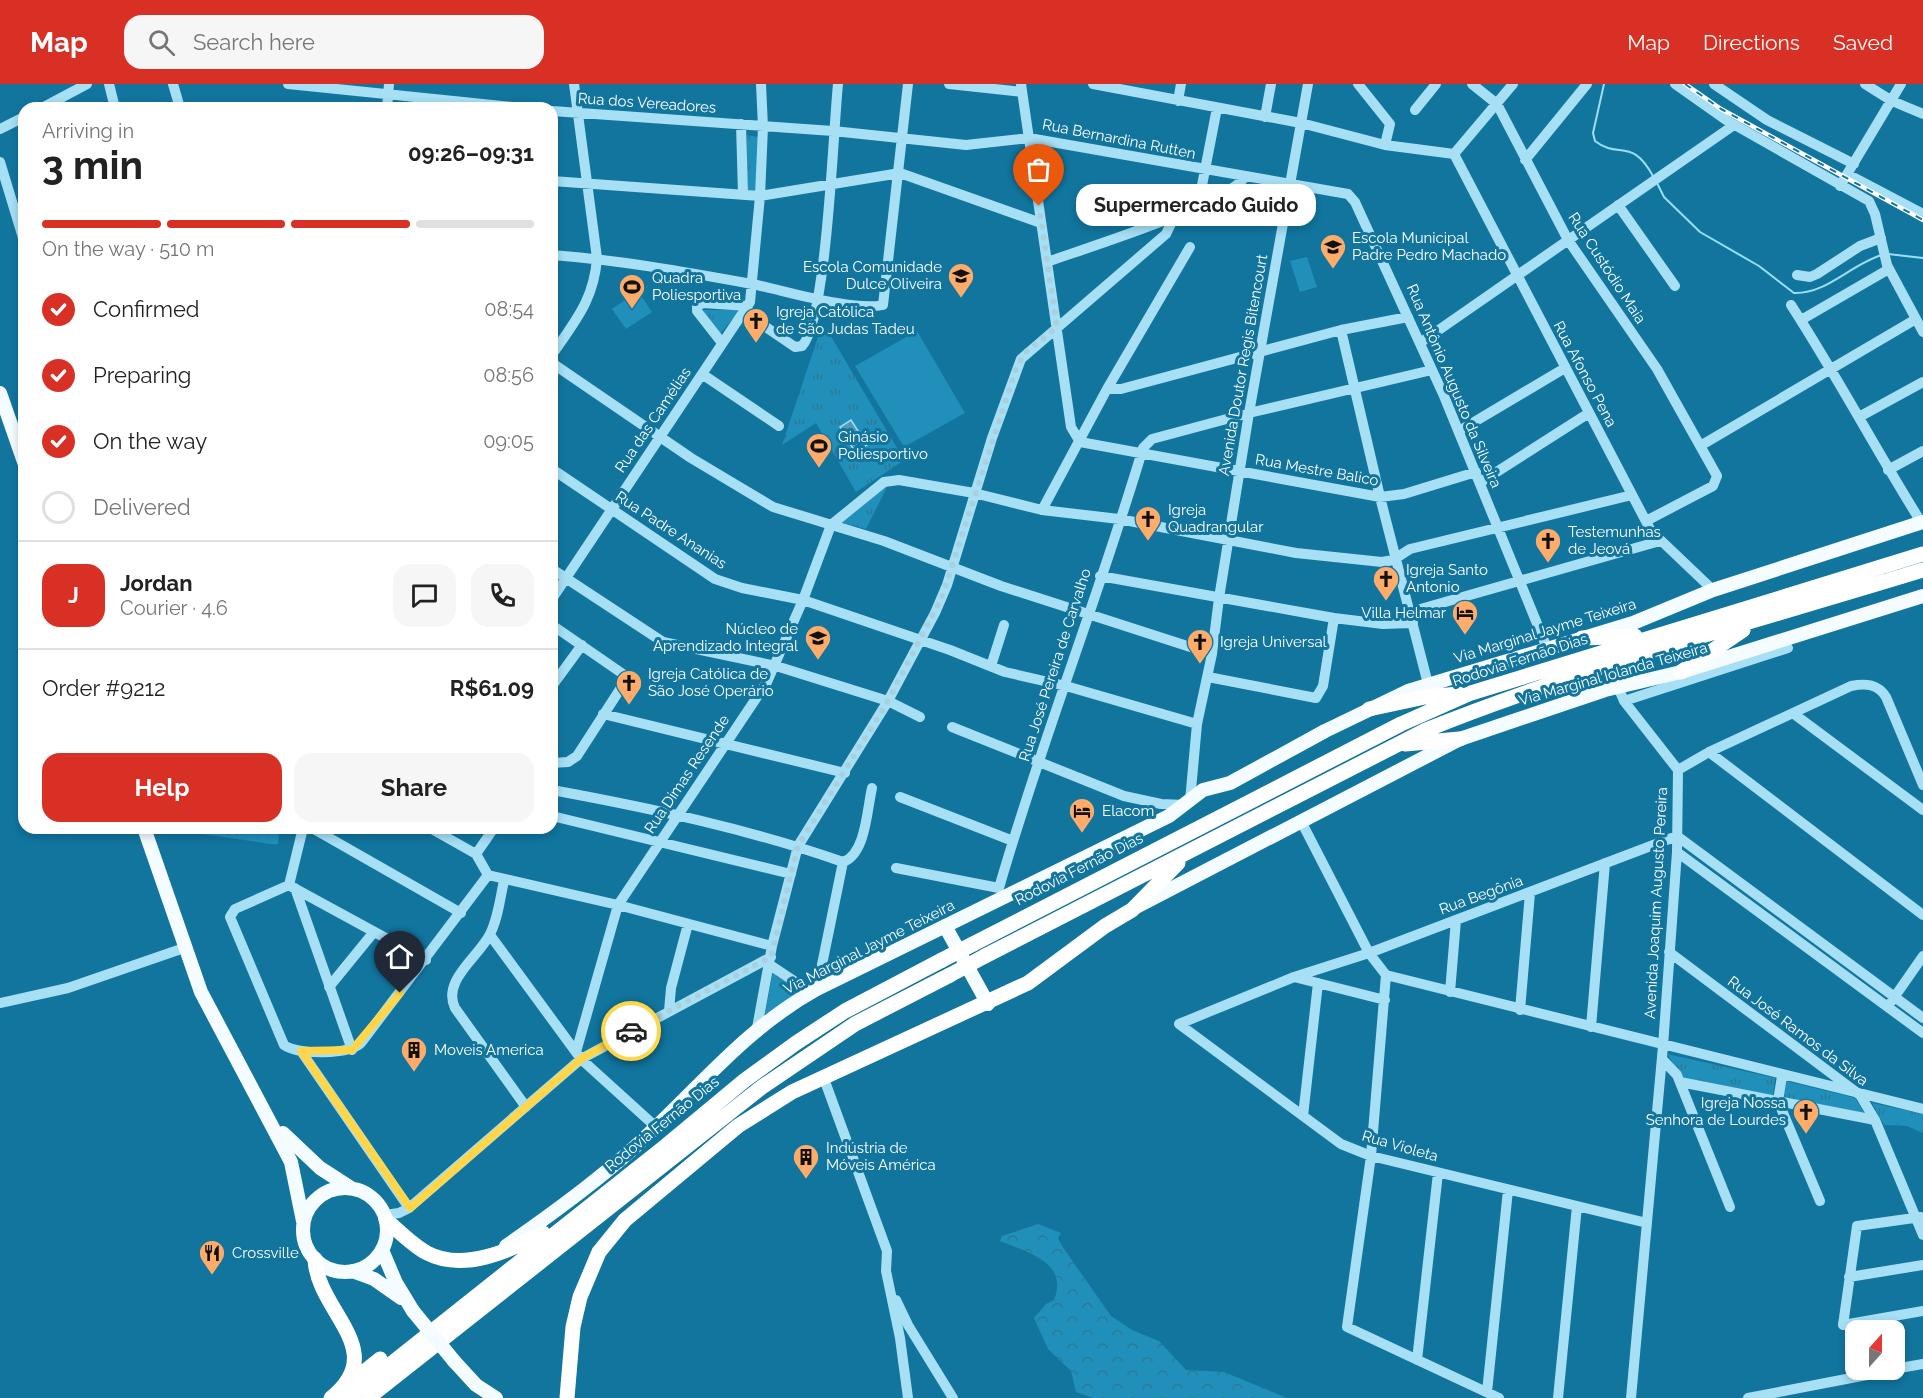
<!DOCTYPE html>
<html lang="en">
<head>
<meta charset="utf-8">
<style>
	body { margin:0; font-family:Raleway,sans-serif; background:#f6f6f6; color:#222; height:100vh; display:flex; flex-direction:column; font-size:22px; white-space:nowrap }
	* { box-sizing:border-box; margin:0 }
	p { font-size:20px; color:#767676 }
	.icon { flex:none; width:33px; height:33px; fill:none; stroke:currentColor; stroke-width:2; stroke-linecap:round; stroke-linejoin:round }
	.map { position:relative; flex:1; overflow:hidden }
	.details { position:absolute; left:18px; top:18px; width:540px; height:732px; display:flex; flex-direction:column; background:#fff; border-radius:18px; box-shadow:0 3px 9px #0003 }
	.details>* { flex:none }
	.needle { width:39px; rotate:21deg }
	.tools { position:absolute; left:1845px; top:1236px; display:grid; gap:12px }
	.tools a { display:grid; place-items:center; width:60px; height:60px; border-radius:12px; background:#fff; box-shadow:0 3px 9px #0003; font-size:30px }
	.pin { position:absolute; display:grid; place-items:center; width:51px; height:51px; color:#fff; margin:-62px -26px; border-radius:50% 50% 50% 0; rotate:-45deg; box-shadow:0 0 6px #0007 }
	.pin .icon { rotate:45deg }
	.courier { position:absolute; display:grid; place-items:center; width:60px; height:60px; margin:-30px; border:4px solid #ffd54a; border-radius:50%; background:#fff; color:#222; box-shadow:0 2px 8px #0007 }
	.bubble { position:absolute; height:42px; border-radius:18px; background:#fff; box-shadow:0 3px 9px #0003; font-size:20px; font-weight:700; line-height:42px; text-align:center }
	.headline em { font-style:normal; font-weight:700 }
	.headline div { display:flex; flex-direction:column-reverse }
	.headline { display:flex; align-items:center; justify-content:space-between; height:102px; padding:0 24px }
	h1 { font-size:39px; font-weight:700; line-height:45px }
	.bar { display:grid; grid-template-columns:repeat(4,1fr); gap:9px 6px; align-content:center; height:72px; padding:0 24px }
	.bar i { height:8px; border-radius:4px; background:#e0e0e0 }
	.bar .selected { background:#d93025 }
	.bar p { grid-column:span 4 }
	.line { display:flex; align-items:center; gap:15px; padding:0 24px; border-top:2px solid #e0e0e0 }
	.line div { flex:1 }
	.round { display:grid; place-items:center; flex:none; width:63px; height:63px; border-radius:18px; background:#f6f6f6 }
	ol { padding:0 24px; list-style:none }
	li { display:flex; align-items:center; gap:18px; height:66px }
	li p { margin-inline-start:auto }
	li .icon { padding:6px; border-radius:50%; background:#d93025; color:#fff; stroke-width:4 }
	li:last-child { color:#767676 }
	li i { width:33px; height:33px; border:3px solid #e0e0e0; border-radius:50% }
	.button { display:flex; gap:12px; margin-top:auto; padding:12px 24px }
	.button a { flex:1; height:69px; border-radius:18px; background:#d93025; color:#fff; font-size:24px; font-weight:700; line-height:69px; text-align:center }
	.button a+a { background:#f6f6f6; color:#222 }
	header { display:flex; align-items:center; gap:36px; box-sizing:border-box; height:84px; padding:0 30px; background:#d93025; color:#fff }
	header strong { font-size:28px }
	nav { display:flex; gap:33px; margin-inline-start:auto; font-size:21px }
	.search { width:420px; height:54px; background:#f6f6f6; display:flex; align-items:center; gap:15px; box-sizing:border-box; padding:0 21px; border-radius:18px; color:#767676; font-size:22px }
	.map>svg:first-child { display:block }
	.forest { fill:url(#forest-crowns) }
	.park { fill:url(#park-tufts) }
	.garden { fill:#2090bb }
	.water { fill:#5699b4; stroke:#99dff8; stroke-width:1.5 }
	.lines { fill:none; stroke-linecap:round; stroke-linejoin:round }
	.stream { stroke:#99dff8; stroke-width:2 }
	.minor { stroke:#a7dff5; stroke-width:10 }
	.major { stroke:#f5fcff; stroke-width:14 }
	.highway { stroke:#fff; stroke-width:15 }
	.rail-casing { stroke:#fff; stroke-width:4.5 }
	.rail { stroke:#11759e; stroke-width:2; stroke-dasharray:7; stroke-linecap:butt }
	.major-bridge { stroke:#f5fcff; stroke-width:14 }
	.highway-bridge { stroke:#fff; stroke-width:15 }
	.done { stroke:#accfdd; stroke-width:6; stroke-dasharray:0 10.8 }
	.route { stroke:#ffd54a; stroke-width:8 }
	.labels { text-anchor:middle; stroke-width:6; stroke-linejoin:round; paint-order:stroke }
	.street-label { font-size:15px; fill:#fff; stroke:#11759e }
	.poi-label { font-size:15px; fill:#fff; stroke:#11759e; text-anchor:start }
</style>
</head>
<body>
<header>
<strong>Map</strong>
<div class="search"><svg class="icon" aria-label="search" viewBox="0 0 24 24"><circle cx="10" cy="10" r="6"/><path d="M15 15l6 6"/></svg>Search here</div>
<nav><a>Map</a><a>Directions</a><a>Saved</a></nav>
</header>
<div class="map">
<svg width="1923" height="1314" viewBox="0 0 1923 1314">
	<defs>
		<pattern id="forest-crowns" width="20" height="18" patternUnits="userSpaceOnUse" patternTransform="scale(1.5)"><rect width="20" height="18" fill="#2090bb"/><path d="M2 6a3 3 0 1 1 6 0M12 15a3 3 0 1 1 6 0" fill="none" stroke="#2f7894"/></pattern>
		<pattern id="park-tufts" width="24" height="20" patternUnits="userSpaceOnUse" patternTransform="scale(1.5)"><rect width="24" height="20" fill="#2090bb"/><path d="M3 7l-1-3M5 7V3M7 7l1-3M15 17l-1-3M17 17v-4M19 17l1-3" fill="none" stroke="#2f7894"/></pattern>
	</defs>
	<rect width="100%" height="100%" fill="#11759e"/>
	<path class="forest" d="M195,744H279L278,761L196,749Z
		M1038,1140L1061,1149L1058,1154L1062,1162L1111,1232L1132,1246L1159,1257L1186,1286L1224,1288L1287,1314H1093L1076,1308L1071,1287L1048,1265L1034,1234L1046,1220L1054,1216C1069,1178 1027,1168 1000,1157L1002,1152Z"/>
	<path class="park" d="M747,51L759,53L757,107L747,106Z
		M703,226H736L738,228L721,249H718Z
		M826,244L903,374L900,379L856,408L816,339L782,361L818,253Z
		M889,399L866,445L839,438Z
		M773,887L803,907L765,930Z
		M1667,970L1775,994L1773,1012L1683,994Z
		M1786,997L1855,1014L1865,1030L1783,1014Z
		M1872,1019L1923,1030V1049L1907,1042L1884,1041Z"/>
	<path class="garden" d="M1307,173L1317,203L1300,208L1290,177Z
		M638,207L652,228L626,245L612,225Z
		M917,247L965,329L904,363L855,282Z"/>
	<path class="water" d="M851,336L867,361L855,368L840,343Z"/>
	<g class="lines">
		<path class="stream" d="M1604,0L1593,49L1595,57C1619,76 1632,52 1654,94
			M1657,99L1664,113L1700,148L1759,182L1794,209C1827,210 1851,180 1882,171
			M1888,170L1923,174"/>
		<path class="minor" d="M109,0L115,24
			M173,0L180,24
			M288,0L522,24
			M949,0L1022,8
			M1021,0L1071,343L1080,358L1380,413L1404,410L1476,388
			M1093,0L1301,39L1385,61L1454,70
			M1358,0L1390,40L1385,61
			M1472,0L1497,20L1568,156L1657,285L1717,392L1713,402L1646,437
			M1675,0L1726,36L1869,117L1875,130L1887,181L1923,248
			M1714,0L1767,36L1854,80
			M1865,0L1892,17L1923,30
			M1178,17L1181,0
			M42,24L87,0
			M387,24L389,0
			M1415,26L1436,0
			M552,27L833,47L966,61L1029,54L1348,110L1355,118L1444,312L1547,564
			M1265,33L1271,0
			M741,40L743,110
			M0,45L24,33
			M1454,70L1651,447L1713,506
			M1454,70L1513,0
			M1525,76L1587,0
			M0,78L24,157
			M1847,90L1923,130
			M552,97L760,112L900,89L1041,139
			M1840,102L1901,0
			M1618,121L1675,202
			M1198,122L1217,24
			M552,171C619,176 686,188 752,200C783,206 854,228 883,221L908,0
			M1047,178C1086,164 1225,121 1245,93
			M1797,191L1810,193L1817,190L1860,162L1881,154
			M1791,221C1837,292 1876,366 1921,438
			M744,228L795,263L802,262C827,235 833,48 838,0
			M1801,236L1889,185
			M1341,246L1380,413L1428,600
			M722,259L697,227V222L703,219L748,222
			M1420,259L1734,41
			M552,271C575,237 594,216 597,174L574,0
			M552,279L691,374L773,423L884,457L1001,502L1212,570
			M702,290L779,342
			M1107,305H1121L1341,246L1408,233
			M1859,333L1923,298
			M1459,347L1565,284
			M1700,362L1916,235
			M552,385L715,495L742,504L803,516L950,566L1005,588L1066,602L1197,640
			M1888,386L1923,367
			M1481,398L1589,329
			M1042,426L1107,305L1190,163
			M552,485L663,558L776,582L888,617L920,633
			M1100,492L1334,534L1383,540L1413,539
			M552,515L750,218L760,112L763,43L761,0
			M1410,528L1660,457
			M552,541L623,590L626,596L577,672L568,678L552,679
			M991,582L1004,541
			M1208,593L1316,614L1323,602L1334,534
			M552,602L582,561
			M1618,603L1624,617L1678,686L1677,768L1663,962L1631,1314
			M1624,617L1788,564
			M603,630L845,689
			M1794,630L1923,726
			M952,643L1124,712L1161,720L1185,721
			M1709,668L1923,831
			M1678,686L1709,668L1851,602C1866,599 1878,600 1886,613L1923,701
			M552,706C650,724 749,745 843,778C866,770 867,725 872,704
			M900,713L1013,757
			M1190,717L1197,640L1212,570L1219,514L1249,329L1308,0
			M552,732L791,790
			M1302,739L1369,869L1386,891
			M312,744L461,829
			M430,744L476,770
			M1677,768L1923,949
			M476,770L494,744
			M476,770L488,791
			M896,784L999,804C1042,655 1099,512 1143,364L1152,355L1249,329L1432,286
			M488,791L618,821L772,862
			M504,797C500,814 498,836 489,852C477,874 442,897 455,924L526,1023
			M289,801L235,825L230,833L284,961C298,971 349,971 361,959L488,791
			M289,801L303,744
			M292,803L426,876
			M295,804L352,966
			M490,851L581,975L656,1043
			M1669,868L1860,1011L1875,1036L1923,1151
			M770,881L812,909
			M1386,891L1923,1025
			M1386,891L1371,1072L1347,1243L1499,1314
			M1294,893L1385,916
			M329,903L373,849
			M817,905L843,778
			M1450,908L1456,836
			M1891,918L1923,872
			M0,919L68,904L184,864
			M1520,926L1530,809
			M669,927L671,904L688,840
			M1591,943L1605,779
			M757,944L772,862L798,762L888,617L935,529L947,501L992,354L1021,275L1166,150L1175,131
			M301,967L409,1124
			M576,968L618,821L767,598L803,516L831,441L884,398L899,396L974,409L1042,426L1119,435L1296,469L1382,478L1393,476L1410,465L1632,411
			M1662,975L1677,991L1730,1123
			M823,992L887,1167L886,1187L900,1254L908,1314
			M1782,992L1778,1017L1820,1117
			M1680,998L1875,1036
			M1303,1032L1318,899
			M385,1131L399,1129L409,1124L581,975L771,873
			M1921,1133L1857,1142L1843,1241L1923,1227
			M1647,1139L1371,1072L1341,1060L1179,940L1294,893L1369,869L1677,752L1923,934
			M1849,1193L1923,1181
			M896,1216L908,1241L953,1314
			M1417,1276L1438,1089
			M1894,1285L1923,1280
			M1487,1308L1508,1106
			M1558,1314L1577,1122
			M1748,1314L1893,1286"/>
		<path class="major" d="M0,309L24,378
			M144,744L201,908L291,1078L303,1137
			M1136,823L1460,655L1605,606L1681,588L1923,512
			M945,842L988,920
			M283,1049L320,1084L351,1104
			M303 1146a42 42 0 1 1 84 0a42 42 0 1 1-84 0Z
			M506,1162C556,1127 614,1085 657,1042C710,991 752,941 817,905L1169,732L1203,706L1230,699L1325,647L1408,607L1633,539L1713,506L1923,438
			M382,1166L396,1199L413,1227
			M352,1187L374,1195L401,1214
			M454,1277L476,1301L496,1314"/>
		<path class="highway" d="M1582,554L1635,552
			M1681,588L1743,546
			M1369,625L1425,613L1459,610
			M1405,660L1460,655
			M973,860L1401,640L1471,609L1923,470
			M985,872L1426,646C1588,581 1757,537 1923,486
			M386,1136C399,1147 412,1161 427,1169C463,1188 510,1167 543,1149
			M315,1175C317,1228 391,1266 331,1314
			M345,1303L380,1275
			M348,1314L663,1064L745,996L796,959L845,927L942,876
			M368,1314L762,1003L855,940L950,891
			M567,1314L573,1243L580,1213L599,1168L625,1136L738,1042L792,1008L1028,899L1105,842L1132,826L1178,779"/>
		<g class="rail-casing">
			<path id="rail" d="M1685,0L1721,25L1923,136"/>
		</g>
		<use href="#rail" class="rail"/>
		<path class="major-bridge" d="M413,1227L454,1277"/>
		<path class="highway-bridge" d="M942,876L973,860
			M950,891L985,872"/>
	</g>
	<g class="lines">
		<path class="done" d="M631,947L771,873L798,762L888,617L942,513L1017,282L1026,268L1057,243L1039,122"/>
		<path class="route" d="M400,909L352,966L301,967L410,1124L581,975L631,947"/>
	</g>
	<defs>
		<g id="school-pin" transform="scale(1.35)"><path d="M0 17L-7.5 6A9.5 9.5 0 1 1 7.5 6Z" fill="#ffac6b" stroke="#11759e"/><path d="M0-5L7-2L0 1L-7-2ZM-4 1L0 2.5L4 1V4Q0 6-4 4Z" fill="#111"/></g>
		<g id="stadium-pin" transform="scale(1.35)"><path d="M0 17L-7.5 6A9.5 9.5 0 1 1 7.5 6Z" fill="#ffac6b" stroke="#11759e"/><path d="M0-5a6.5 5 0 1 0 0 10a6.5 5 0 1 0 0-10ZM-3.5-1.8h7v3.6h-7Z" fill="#111"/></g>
		<g id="church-pin" transform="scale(1.35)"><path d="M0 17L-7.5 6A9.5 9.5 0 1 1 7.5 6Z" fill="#ffac6b" stroke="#11759e"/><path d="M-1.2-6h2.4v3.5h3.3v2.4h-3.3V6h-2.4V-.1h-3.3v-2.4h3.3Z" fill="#111"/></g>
		<g id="hotel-pin" transform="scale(1.35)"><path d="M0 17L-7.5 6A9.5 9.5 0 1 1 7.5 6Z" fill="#ffac6b" stroke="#11759e"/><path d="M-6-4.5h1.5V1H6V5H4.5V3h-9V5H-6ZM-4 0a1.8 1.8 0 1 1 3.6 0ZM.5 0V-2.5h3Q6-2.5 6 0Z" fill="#111"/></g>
		<g id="building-pin" transform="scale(1.35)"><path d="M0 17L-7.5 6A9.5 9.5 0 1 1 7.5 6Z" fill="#ffac6b" stroke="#11759e"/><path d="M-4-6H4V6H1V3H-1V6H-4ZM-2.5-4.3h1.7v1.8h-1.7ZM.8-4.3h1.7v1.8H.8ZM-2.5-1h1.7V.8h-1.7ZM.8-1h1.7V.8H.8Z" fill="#111"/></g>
		<g id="restaurant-pin" transform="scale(1.35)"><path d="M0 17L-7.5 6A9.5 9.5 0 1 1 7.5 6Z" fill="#ffac6b" stroke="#11759e"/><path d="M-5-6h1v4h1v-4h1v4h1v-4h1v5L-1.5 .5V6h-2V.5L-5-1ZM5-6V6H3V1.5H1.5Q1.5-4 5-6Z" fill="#111"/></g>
	</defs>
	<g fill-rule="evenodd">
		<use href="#school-pin" x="1333" y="163"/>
		<use href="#school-pin" x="961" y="192"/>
		<use href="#stadium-pin" x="632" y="203"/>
		<use href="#church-pin" x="756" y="237"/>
		<use href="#stadium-pin" x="819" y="362"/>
		<use href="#church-pin" x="1148" y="435"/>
		<use href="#church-pin" x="1548" y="457"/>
		<use href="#church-pin" x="1386" y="495"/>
		<use href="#hotel-pin" x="1465" y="529"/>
		<use href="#school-pin" x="818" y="554"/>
		<use href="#church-pin" x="1200" y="558"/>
		<use href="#church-pin" x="629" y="599"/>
		<use href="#hotel-pin" x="1082" y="727"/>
		<use href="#building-pin" x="414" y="966"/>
		<use href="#church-pin" x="1806" y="1028"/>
		<use href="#building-pin" x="806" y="1073"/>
		<use href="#restaurant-pin" x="212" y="1169"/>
	</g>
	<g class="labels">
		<g class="street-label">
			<text transform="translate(647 19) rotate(4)" y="5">Rua dos Vereadores</text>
			<text transform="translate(1119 55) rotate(11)" y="5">Rua Bernardina Rutten</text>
			<text transform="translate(1607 184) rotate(57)" y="5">Rua Custódio Maia</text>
			<text transform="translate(1243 281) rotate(-80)" y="5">Avenida Doutor Regis Bitencourt</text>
			<text transform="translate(1585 290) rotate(62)" y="5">Rua Afonso Pena</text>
			<text transform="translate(1454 302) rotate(67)" y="5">Rua Antônio Augusto da Silveira</text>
			<text transform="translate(653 336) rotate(-56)" y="5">Rua das Camélias</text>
			<text transform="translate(1317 386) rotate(10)" y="5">Rua Mestre Balico</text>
			<text transform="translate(671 446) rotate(33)" y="5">Rua Padre Ananias</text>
			<text transform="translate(1545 547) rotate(-17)" y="5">Via Marginal Jayme Teixeira</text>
			<text transform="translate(1520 576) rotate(-18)" y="5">Rodovia Fernão Dias</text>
			<text transform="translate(1055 581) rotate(-72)" y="5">Rua José Pereira de Carvalho</text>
			<text transform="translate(1613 590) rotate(-16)" y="5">Via Marginal Iolanda Teixeira</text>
			<text transform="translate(687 690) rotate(-56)" y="5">Rua Dimas Resende</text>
			<text transform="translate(1079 785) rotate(-27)" y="5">Rodovia Fernão Dias</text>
			<text transform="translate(1481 811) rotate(-20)" y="5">Rua Begônia</text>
			<text transform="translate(1656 819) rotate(-87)" y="5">Avenida Joaquim Augusto Pereira</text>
			<text transform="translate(869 863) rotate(-27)" y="5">Via Marginal Jayme Teixeira</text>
			<text transform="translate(1798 947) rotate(37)" y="5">Rua José Ramos da Silva</text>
			<text transform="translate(662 1040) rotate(-39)" y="5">Rodovia Fernão Dias</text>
			<text transform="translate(1400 1062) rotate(16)" y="5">Rua Violeta</text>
		</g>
		<g class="poi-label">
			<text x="1352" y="159">Escola Municipal<tspan x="1352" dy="17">Padre Pedro Machado</tspan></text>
			<text x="942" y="188" text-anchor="end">Escola Comunidade<tspan x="942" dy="17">Dulce Oliveira</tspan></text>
			<text x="652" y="199">Quadra<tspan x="652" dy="17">Poliesportiva</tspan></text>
			<text x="776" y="233">Igreja Católica<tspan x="776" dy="17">de São Judas Tadeu</tspan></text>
			<text x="838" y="358">Ginásio<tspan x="838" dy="17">Poliesportivo</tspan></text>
			<text x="1168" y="431">Igreja<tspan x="1168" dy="17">Quadrangular</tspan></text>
			<text x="1568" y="453">Testemunhas<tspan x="1568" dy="17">de Jeová</tspan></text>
			<text x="1406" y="491">Igreja Santo<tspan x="1406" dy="17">Antonio</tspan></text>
			<text x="1446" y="534" text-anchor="end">Villa Helmar</text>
			<text x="798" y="550" text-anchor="end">Núcleo de<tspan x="798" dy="17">Aprendizado Integral</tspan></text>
			<text x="1220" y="563">Igreja Universal</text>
			<text x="648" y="595">Igreja Católica de<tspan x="648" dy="17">São José Operário</tspan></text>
			<text x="1102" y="732">Elacom</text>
			<text x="434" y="971">Moveis America</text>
			<text x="1786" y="1024" text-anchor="end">Igreja Nossa<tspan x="1786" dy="17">Senhora de Lourdes</tspan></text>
			<text x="826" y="1069">Indústria de<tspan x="826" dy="17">Móveis América</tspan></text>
			<text x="232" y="1174">Crossville</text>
		</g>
	</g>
</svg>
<div class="tools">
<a><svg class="needle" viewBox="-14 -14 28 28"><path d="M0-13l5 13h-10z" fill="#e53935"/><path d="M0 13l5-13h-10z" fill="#767676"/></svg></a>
</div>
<div class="pin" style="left:1039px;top:122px;background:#ea580c"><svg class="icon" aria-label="bag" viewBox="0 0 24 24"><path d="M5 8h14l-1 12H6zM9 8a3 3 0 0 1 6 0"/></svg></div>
<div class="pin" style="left:400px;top:909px;background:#1f2937"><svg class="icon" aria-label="home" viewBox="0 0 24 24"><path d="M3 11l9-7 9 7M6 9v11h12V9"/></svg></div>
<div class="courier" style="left:631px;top:947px"><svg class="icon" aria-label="car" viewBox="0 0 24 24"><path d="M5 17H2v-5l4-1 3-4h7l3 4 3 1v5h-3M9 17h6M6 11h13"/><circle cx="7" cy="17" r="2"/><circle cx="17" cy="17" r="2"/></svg></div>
<div class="bubble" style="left:1076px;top:100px;width:240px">Supermercado Guido</div>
<section class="details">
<div class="headline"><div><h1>3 min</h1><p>Arriving in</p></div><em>09:26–09:31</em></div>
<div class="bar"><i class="selected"></i><i class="selected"></i><i class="selected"></i><i></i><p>On the way · 510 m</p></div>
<ol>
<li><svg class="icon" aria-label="check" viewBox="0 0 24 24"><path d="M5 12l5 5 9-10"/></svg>Confirmed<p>08:54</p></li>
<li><svg class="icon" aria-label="check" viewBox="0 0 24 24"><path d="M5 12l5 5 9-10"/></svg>Preparing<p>08:56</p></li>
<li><svg class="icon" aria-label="check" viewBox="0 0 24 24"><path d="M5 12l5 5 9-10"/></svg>On the way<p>09:05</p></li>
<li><i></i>Delivered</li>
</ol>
<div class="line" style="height:108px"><b class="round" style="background:#d93025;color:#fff">J</b><div><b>Jordan</b><p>Courier · 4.6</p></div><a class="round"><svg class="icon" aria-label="chat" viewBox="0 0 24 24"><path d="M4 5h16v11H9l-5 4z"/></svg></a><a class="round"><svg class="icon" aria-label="phone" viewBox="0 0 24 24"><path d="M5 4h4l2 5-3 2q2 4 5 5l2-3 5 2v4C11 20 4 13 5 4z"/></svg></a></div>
<div class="line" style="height:78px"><div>Order #9212</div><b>R$61.09</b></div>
<div class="button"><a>Help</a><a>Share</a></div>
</section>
</div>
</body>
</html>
